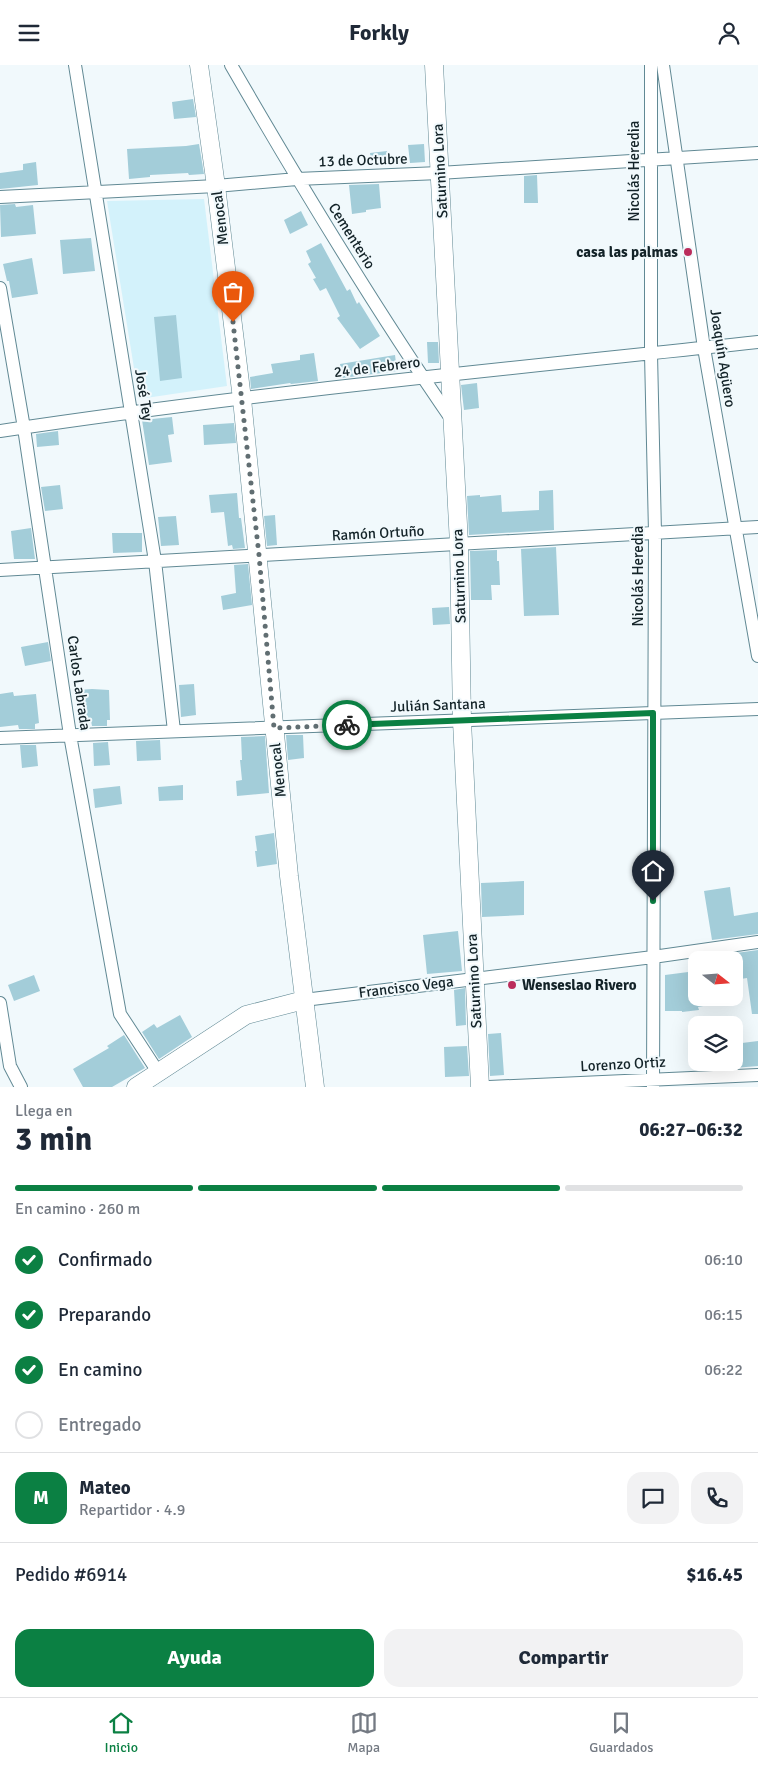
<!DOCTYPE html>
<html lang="es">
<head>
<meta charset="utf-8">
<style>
	body { margin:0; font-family:Signika,sans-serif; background:#f2f2f3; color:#1f2937; height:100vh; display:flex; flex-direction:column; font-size:19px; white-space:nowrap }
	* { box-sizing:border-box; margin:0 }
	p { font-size:16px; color:#747a83 }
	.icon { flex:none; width:28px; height:28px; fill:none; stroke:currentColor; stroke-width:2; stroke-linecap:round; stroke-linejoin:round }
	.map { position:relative; height:1022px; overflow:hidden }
	.panel { display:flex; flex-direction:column; background:#fff; flex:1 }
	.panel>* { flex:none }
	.needle { width:32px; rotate:107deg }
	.controls { position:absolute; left:688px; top:886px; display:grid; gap:10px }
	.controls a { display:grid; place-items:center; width:55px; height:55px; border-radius:10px; background:#fff; box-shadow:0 5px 20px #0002; font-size:25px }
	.pin { position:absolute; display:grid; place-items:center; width:42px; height:42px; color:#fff; margin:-51px -21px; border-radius:50% 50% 50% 0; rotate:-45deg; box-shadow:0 0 5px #0007 }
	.pin .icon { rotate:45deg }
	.courier { position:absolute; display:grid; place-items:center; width:50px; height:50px; margin:-25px; border:4px solid #0b8043; border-radius:50%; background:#fff; color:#222; box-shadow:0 1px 6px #0007 }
	.summary em { font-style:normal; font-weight:800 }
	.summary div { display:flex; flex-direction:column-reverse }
	.summary { display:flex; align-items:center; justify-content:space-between; height:85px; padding:0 15px }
	h1 { font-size:32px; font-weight:800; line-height:38px }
	.bar { display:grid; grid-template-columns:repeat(4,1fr); gap:8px 5px; align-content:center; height:60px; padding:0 15px }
	.bar i { height:6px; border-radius:4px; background:#e0e1e3 }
	.bar .on { background:#0b8043 }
	.bar p { grid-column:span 4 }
	.line { display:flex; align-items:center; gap:12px; padding:0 15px; border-top:1px solid #e0e1e3 }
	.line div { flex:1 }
	.round { display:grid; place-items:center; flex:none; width:52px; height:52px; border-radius:15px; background:#f2f2f3 }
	ol { padding:0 15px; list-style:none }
	li { display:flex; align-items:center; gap:15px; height:55px }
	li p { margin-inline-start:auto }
	li .icon { padding:5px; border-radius:50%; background:#0b8043; color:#fff; stroke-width:4 }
	li:last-child { color:#747a83 }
	li i { width:28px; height:28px; border:2px solid #e0e1e3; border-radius:50% }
	.cta { display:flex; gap:10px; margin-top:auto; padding:10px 15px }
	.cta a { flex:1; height:58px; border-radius:15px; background:#0b8043; color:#fff; font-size:20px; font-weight:800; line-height:58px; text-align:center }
	.cta a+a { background:#f2f2f3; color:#1f2937 }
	header { display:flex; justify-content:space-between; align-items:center; height:65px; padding:0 15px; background:#fff; font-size:22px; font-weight:800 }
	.menu { display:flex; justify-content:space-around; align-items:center; height:70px; border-top:1px solid #e0e1e3; background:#fff; font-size:14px; color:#747a83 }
	.menu a { display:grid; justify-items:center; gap:2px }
	.menu .on { color:#0b8043 }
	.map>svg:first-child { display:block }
	.built { fill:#d3f2fb }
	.building { fill:#a3cdd9 }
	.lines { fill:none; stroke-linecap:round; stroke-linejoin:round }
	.street-casing { stroke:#618994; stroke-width:14 }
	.secondary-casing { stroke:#618994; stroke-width:19 }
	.street { stroke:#fff; stroke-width:12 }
	.secondary { stroke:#fff; stroke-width:18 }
	.done { stroke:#616e72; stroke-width:5; stroke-dasharray:0 9 }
	.route { stroke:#0b8043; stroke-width:6 }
	.poi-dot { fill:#bb2d5c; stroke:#f1f9fc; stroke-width:2 }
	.labels { text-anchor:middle; stroke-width:4; stroke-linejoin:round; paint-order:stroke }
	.street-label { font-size:15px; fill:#132328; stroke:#f1f9fc }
	.poi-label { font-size:15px; font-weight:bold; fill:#132328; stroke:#f1f9fc; text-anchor:end }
</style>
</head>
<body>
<header><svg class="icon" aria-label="menu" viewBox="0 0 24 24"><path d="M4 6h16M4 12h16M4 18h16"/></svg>Forkly<svg class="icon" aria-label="person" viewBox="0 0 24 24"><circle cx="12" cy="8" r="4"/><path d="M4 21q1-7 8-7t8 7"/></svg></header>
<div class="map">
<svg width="758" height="1022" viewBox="0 0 758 1022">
	<rect width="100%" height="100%" fill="#f1f9fc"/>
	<path class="built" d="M204,134L227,321L139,334L107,136Z"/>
	<path class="building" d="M193,34L196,52L174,54L172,37Z
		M199,79L204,109L189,110L188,108L150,110V112L129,114L127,84L186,81Z
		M424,79L425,97L410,98L408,80Z
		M387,86L389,99L372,101L370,88Z
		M36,97L38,120L0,124V108L23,105V99Z
		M537,110L538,138H524V111Z
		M379,119L381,143L366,145V147L352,149L349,120Z
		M15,139L16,142L33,140L36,169L1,172L0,140Z
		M301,146L308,160L290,169L284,155Z
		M91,173L95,206L63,209L60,175Z
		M321,178L347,226L350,224L357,239L359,237L364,245L380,271L360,284L337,253L340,251L326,223L320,226L313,214L316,213L308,199L311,197L306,186Z
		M32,193L38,229L12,233L9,216H7L3,199Z
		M176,250L182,313L160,316L154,252Z
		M427,277H438L439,298H428Z
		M314,288L318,316L291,319L290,318L251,324L250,312L273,308L271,299L300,295V290Z
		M395,290L397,306L342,313L340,299Z
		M477,318L479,343L464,345L461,320Z
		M172,352L174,369L168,370L172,397L149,400L142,355Z
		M234,358L236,378L204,380L203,360Z
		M58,366L59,380L37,382L36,369Z
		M60,420L63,444L45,446L41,422Z
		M553,425L554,465L469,470L467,431L480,430V432L501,430L502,447L539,445V426Z
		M237,428L239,453H241L245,483L233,484L232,480L228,481L224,447L211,448L209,430Z
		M275,450L277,480L267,481L264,451Z
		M176,451L179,480L161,481L158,452Z
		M31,463L35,494H14L11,466Z
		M112,468H142V487L113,488Z
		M556,482L559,550L524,551L521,484Z
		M497,485V496H499L500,520H491L492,535H471L470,486Z
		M248,499L252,540L223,545L221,531L236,528L234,500Z
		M449,542L450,559L433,560L432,543Z
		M48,577L51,596L25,601L21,582Z
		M194,619L196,650L181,652L179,620Z
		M92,624L109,625L110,655H107V661H92L91,656L81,657L78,625Z
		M13,627L14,631L36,629L39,658L35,659V664H19L18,660L0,662V629Z
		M286,670H303L304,693L288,695Z
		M265,671L269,728L237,731L236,716L242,715L240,695H242L241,672Z
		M160,675L161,695L137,696L136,676Z
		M108,677L110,700L94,701L93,678Z
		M20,680H36L38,701L22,703Z
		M183,720V735L159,736L158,722Z
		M120,721L122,739L95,743L93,724Z
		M274,768L277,799L257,802L255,786H257L255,771Z
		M524,816V850L482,852L481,818Z
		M730,822L734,851L758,847V869L712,875L704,826Z
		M458,866L462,906L427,909L423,870Z
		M758,885V949H752L747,913L734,915V895H715L714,891Z
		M696,906V932H719V938L698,942L699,945L682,947V946H665V910Z
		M34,910L40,926L14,936L8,920Z
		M465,923L466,960L456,961L454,925Z
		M180,950L192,972L159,994L142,967L154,959L157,963Z
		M501,968L504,1010L490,1011L488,969Z
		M124,970L145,1003L112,1022H83L73,1004L109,983L107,981Z
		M758,976V1001L734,1003V979Z
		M467,981L469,1011L445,1012L444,982Z"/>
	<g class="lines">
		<g class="street-casing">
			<path id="street" d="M75,0L155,496L174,666
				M231,0C301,121 373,241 452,355
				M651,0V289L655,468L653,1022
				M663,0L704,283L758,591
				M0,132L216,121L297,114L439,108L758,88
				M0,223L24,363L70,670L120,949L158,1007
				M0,366C252,328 505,304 758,277
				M0,505L758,462
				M0,673L758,644
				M304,935L653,892L758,877
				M0,938L10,1001L21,1022
				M489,1022L758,1010"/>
		</g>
		<g class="secondary-casing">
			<path id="secondary" d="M199,0L216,121L242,334L289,811L315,1022
				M434,0L459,479L462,656L480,1022
				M136,1022L246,950L304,935"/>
		</g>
		<use href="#street" class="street"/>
		<use href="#secondary" class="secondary"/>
	</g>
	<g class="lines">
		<path class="done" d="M233,257L259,490L274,663L347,660"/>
		<path class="route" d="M347,660L653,648V836"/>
	</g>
	<g class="poi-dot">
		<circle cx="688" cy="187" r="5"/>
		<circle cx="512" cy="920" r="5"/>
	</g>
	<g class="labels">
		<g class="street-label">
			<text transform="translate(363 95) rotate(-2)" y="5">13 de Octubre</text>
			<text transform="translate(440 106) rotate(-93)" y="5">Saturnino Lora</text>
			<text transform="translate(634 106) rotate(-90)" y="5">Nicolás Heredia</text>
			<text transform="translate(220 153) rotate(-97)" y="5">Menocal</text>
			<text transform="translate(352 171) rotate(58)" y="5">Cementerio</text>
			<text transform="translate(723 293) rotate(81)" y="5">Joaquín Agüero</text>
			<text transform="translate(377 302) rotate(-7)" y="5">24 de Febrero</text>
			<text transform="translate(144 330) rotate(81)" y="5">José Tey</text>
			<text transform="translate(378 468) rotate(-3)" y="5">Ramón Ortuño</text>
			<text transform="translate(459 511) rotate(-92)" y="5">Saturnino Lora</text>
			<text transform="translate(638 511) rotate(-90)" y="5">Nicolás Heredia</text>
			<text transform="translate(79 618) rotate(82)" y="5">Carlos Labrada</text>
			<text transform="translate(438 640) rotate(-2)" y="5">Julián Santana</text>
			<text transform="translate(278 705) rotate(-96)" y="5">Menocal</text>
			<text transform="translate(474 916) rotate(-93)" y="5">Saturnino Lora</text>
			<text transform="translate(406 922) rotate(-7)" y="5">Francisco Vega</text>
			<text transform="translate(623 999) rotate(-3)" y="5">Lorenzo Ortiz</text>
		</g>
		<g class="poi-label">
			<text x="678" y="192">casa las palmas</text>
			<text x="522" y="925" text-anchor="start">Wenseslao Rivero</text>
		</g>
	</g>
</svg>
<div class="controls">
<a><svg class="needle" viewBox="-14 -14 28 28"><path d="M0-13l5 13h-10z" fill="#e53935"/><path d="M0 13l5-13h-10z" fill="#747a83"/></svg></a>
<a><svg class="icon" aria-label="layers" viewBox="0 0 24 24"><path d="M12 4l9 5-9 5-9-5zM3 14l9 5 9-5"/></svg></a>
</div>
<div class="pin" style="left:233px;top:257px;background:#ea580c"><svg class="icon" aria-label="bag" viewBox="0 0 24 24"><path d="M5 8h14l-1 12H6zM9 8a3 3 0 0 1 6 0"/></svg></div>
<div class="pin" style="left:653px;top:836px;background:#1f2937"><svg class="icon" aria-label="home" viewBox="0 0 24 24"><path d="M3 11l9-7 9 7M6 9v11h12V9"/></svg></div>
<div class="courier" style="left:347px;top:660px"><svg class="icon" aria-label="bike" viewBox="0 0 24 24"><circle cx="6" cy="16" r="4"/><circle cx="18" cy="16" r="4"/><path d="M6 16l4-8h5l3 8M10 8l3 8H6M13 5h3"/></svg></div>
</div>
<section class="panel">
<div class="summary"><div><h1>3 min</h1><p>Llega en</p></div><em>06:27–06:32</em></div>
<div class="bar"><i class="on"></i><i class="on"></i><i class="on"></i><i></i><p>En camino · 260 m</p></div>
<ol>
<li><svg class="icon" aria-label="check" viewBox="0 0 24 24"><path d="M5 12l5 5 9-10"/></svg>Confirmado<p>06:10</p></li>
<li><svg class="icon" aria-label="check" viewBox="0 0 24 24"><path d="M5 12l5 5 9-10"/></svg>Preparando<p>06:15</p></li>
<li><svg class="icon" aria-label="check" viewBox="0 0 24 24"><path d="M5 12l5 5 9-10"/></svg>En camino<p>06:22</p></li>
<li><i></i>Entregado</li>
</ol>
<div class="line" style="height:90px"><b class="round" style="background:#0b8043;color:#fff">M</b><div><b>Mateo</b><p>Repartidor · 4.9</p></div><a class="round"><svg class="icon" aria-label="chat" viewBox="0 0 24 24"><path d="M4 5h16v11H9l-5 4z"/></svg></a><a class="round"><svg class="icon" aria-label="phone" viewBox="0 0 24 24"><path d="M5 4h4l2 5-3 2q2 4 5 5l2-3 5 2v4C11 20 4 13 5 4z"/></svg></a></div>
<div class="line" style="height:65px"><div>Pedido #6914</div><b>$16.45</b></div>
<div class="cta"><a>Ayuda</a><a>Compartir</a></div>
</section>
<nav class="menu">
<a class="on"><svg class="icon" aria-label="home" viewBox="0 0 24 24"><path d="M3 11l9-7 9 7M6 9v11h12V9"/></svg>Inicio</a>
<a><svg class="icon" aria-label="map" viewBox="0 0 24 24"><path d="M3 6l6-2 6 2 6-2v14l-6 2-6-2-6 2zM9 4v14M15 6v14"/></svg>Mapa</a>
<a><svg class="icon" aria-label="saved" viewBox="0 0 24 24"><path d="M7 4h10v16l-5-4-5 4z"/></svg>Guardados</a>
</nav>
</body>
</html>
